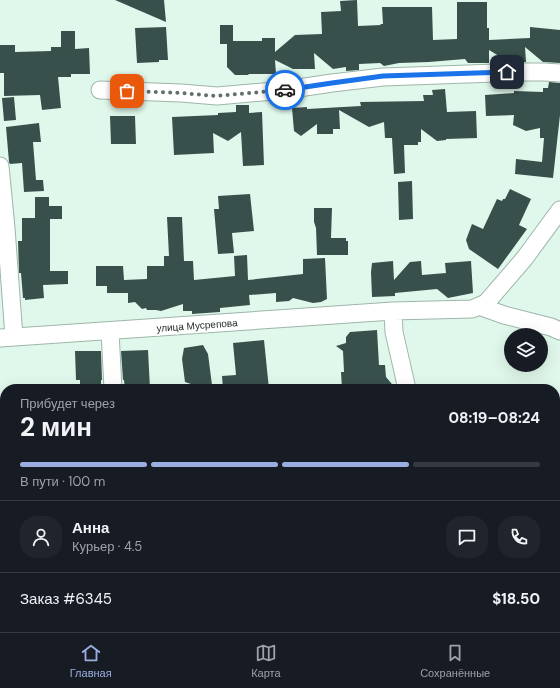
<!DOCTYPE html>
<html lang="ru">
<head>
<meta charset="utf-8">
<style>
	body { margin:0; font-family:"DM Sans",sans-serif; background:#20242c; color:#f1f3f6; height:100vh; display:flex; flex-direction:column; font-size:15px; white-space:nowrap }
	* { box-sizing:border-box; margin:0 }
	p { font-size:13px; color:#9ea1a6 }
	.icon { flex:none; width:22px; height:22px; fill:none; stroke:currentColor; stroke-width:2; stroke-linecap:round; stroke-linejoin:round }
	.map { position:relative; flex:1; overflow:hidden }
	.side { position:absolute; left:0px; top:384px; width:560px; height:248px; display:flex; flex-direction:column; background:#171b24; border-radius:16px 16px 0 0; box-shadow:0 4px 16px #0002 }
	.side>* { flex:none }
	.fabs { position:absolute; left:504px; top:328px; display:grid; gap:8px }
	.fabs a { display:grid; place-items:center; width:44px; height:44px; border-radius:50%; background:#171b24; box-shadow:0 4px 16px #0002; font-size:20px }
	.pin { position:absolute; display:grid; place-items:center; width:34px; height:34px; color:#fff; margin:-17px; border-radius:8px; box-shadow:0 2px 6px #0006 }
	.courier { position:absolute; display:grid; place-items:center; width:40px; height:40px; margin:-20px; border:3px solid #1a73e8; border-radius:50%; background:#fff; color:#222; box-shadow:0 1px 5px #0007 }
	.head em { font-style:normal; font-weight:700 }
	.head div { display:flex; flex-direction:column-reverse }
	.head { display:flex; align-items:center; justify-content:space-between; height:68px; padding:0 20px }
	h1 { font-size:26px; font-weight:700; line-height:30px }
	.bar { display:grid; grid-template-columns:repeat(4,1fr); gap:6px 4px; align-content:center; height:48px; padding:0 20px }
	.bar i { height:5px; border-radius:3px; background:#363941 }
	.bar .selected { background:#9aaee2 }
	.bar p { grid-column:span 4 }
	.line { display:flex; align-items:center; gap:10px; padding:0 20px; border-top:1px solid #363941 }
	.line div { flex:1 }
	.round { display:grid; place-items:center; flex:none; width:42px; height:42px; border-radius:16px; background:#20242c }
	.tabs { display:flex; justify-content:space-around; align-items:center; height:56px; border-top:1px solid #363941; background:#171b24; font-size:11px; color:#9ea1a6 }
	.tabs a { display:grid; justify-items:center; gap:2px }
	.tabs .selected { color:#9aaee2 }
	.map>svg:first-child { display:block }
	.building { fill:#38504c }
	.lines { fill:none; stroke-linecap:round; stroke-linejoin:round }
	.street-casing { stroke:#9eb5a9; stroke-width:19 }
	.street { stroke:#fff; stroke-width:17 }
	.done { stroke:#627068; stroke-width:4; stroke-dasharray:0 7.2 }
	.route { stroke:#1a73e8; stroke-width:5 }
	.labels { text-anchor:middle; stroke-width:4; stroke-linejoin:round; paint-order:stroke }
	.street-label { font-size:10px; fill:#1e2722; stroke:#fff }
</style>
</head>
<body>
<div class="map">
<svg width="560" height="632" viewBox="0 0 560 632">
	<rect width="100%" height="100%" fill="#e0f8eb"/>
	<path class="building" d="M115,0H164L166,22Z
		M357,0L358,26L381,25L380,24H383L382,7H432L433,40L457,39V2H487V28H489V40L530,38V27L560,30V63L543,62L525,47L526,62H509L489,50V63H468L465,59L429,62L399,63L384,66L380,63L359,64V70L346,71V67L333,69L314,53L315,69H293L275,60L276,74H249L248,75H235L227,67V44H220V25H233V41H262V38H275V52L295,35L322,34L321,12L341,11L340,1Z
		M166,27L168,60H159V62L137,63L135,28Z
		M61,31H75V49L89,48L90,74H71V77H58L61,108L42,110L40,95L4,96V73H0V45H15V52L51,51V47H61Z
		M549,82L560,83V115L553,178L515,174L516,159L542,162L544,138H540V128L526,131L513,125L514,115L486,116L485,95L514,93V91L543,92V88H548Z
		M445,89L447,112L476,111L477,138L446,139V140L437,141L421,129V142H418V145H404L405,173L394,174L392,138H385L384,122L369,127L339,110L340,129H333V134H317V124L301,136L294,131L292,108L307,107V109L361,106L360,102L424,101L423,95H433L432,90Z
		M14,97L16,120L4,121L2,98Z
		M236,105H249V113L262,112L264,165L243,166L241,132L228,141L213,133L214,153L174,155L172,117L218,115V113L236,112Z
		M110,116H135L136,144H111Z
		M39,123L41,142H33L36,180H43L44,191L24,192L22,163L10,164L9,162L6,127Z
		M412,181L413,219L399,220L398,182Z
		M510,189L531,199L519,225L527,229L498,269L469,249L466,240L472,224L483,229L497,199L502,201L503,199H505Z
		M250,194L254,231L232,233L234,253L218,254L214,209H219L218,196Z
		M35,197H49V206H62V219H50V271H68V284L43,285L44,298L25,300V298H23L21,273H19L18,241H22V218H35Z
		M314,208H332L331,238H346V241H348V255H317L316,228L314,222Z
		M167,217H182L184,261H193L194,280L235,276L234,256L247,255L248,280L303,274V259L325,258L327,299L321,302L313,303L293,298L289,301L276,302V293L249,295L250,305L220,308V312L192,314V311H183V304L161,311L156,310H147L146,308L142,309L135,302L128,303V293H107V286H96V266H123L124,280L147,279V266H164V256H169Z
		M393,261L394,280L410,262L421,261L422,275L446,273L445,263L471,261L473,293L448,298L437,289L395,293V296L372,297L371,272L372,263Z
		M377,330L379,365H385L386,377L396,389H342L341,372H344L343,351L336,346L346,343V337L350,332Z
		M264,340L269,389H223L222,376L236,375L233,343Z
		M203,345L208,354L212,385L195,389L194,385L185,382L182,359L184,348Z
		M148,350L150,389H125L124,380H123L121,351Z
		M75,351H101L102,380H101V389H80V380H76Z"/>
	<g class="lines">
		<g class="street-casing">
			<path id="street" d="M100,90L181,93L217,96L285,90L332,83L383,77L522,72H544L560,73
				M0,166L6,228L14,337
				M479,306L504,315L551,327L560,331
				M393,311L394,332L407,389
				M110,331L113,389
				M0,338L393,311L472,309L486,303L524,259L560,210
				M117,627V632
				M422,632V627"/>
		</g>
		<use href="#street" class="street"/>
	</g>
	<g class="lines">
		<path class="done" d="M127,91L181,93L216,96L285,90"/>
		<path class="route" d="M285,90L332,83L383,76L507,72"/>
	</g>
	<g class="labels">
		<g class="street-label">
			<text transform="translate(197 325) rotate(-4)" y="4">улица Мусрепова</text>
		</g>
	</g>
</svg>
<div class="fabs">
<a><svg class="icon" aria-label="layers" viewBox="0 0 24 24"><path d="M12 4l9 5-9 5-9-5zM3 14l9 5 9-5"/></svg></a>
</div>
<div class="pin" style="left:127px;top:91px;background:#ea580c"><svg class="icon" aria-label="bag" viewBox="0 0 24 24"><path d="M5 8h14l-1 12H6zM9 8a3 3 0 0 1 6 0"/></svg></div>
<div class="pin" style="left:507px;top:72px;background:#1f2937"><svg class="icon" aria-label="home" viewBox="0 0 24 24"><path d="M3 11l9-7 9 7M6 9v11h12V9"/></svg></div>
<div class="courier" style="left:285px;top:90px"><svg class="icon" aria-label="car" viewBox="0 0 24 24"><path d="M5 17H2v-5l4-1 3-4h7l3 4 3 1v5h-3M9 17h6M6 11h13"/><circle cx="7" cy="17" r="2"/><circle cx="17" cy="17" r="2"/></svg></div>
<section class="side">
<div class="head"><div><h1>2 мин</h1><p>Прибудет через</p></div><em>08:19–08:24</em></div>
<div class="bar"><i class="selected"></i><i class="selected"></i><i class="selected"></i><i></i><p>В пути · 100 m</p></div>
<div class="line" style="height:72px"><a class="round"><svg class="icon" aria-label="person" viewBox="0 0 24 24"><circle cx="12" cy="8" r="4"/><path d="M4 21q1-7 8-7t8 7"/></svg></a><div><b>Анна</b><p>Курьер · 4.5</p></div><a class="round"><svg class="icon" aria-label="chat" viewBox="0 0 24 24"><path d="M4 5h16v11H9l-5 4z"/></svg></a><a class="round"><svg class="icon" aria-label="phone" viewBox="0 0 24 24"><path d="M5 4h4l2 5-3 2q2 4 5 5l2-3 5 2v4C11 20 4 13 5 4z"/></svg></a></div>
<div class="line" style="height:52px"><div>Заказ #6345</div><b>$18.50</b></div>
</section>
</div>
<nav class="tabs">
<a class="selected"><svg class="icon" aria-label="home" viewBox="0 0 24 24"><path d="M3 11l9-7 9 7M6 9v11h12V9"/></svg>Главная</a>
<a><svg class="icon" aria-label="map" viewBox="0 0 24 24"><path d="M3 6l6-2 6 2 6-2v14l-6 2-6-2-6 2zM9 4v14M15 6v14"/></svg>Карта</a>
<a><svg class="icon" aria-label="saved" viewBox="0 0 24 24"><path d="M7 4h10v16l-5-4-5 4z"/></svg>Сохранённые</a>
</nav>
</body>
</html>
